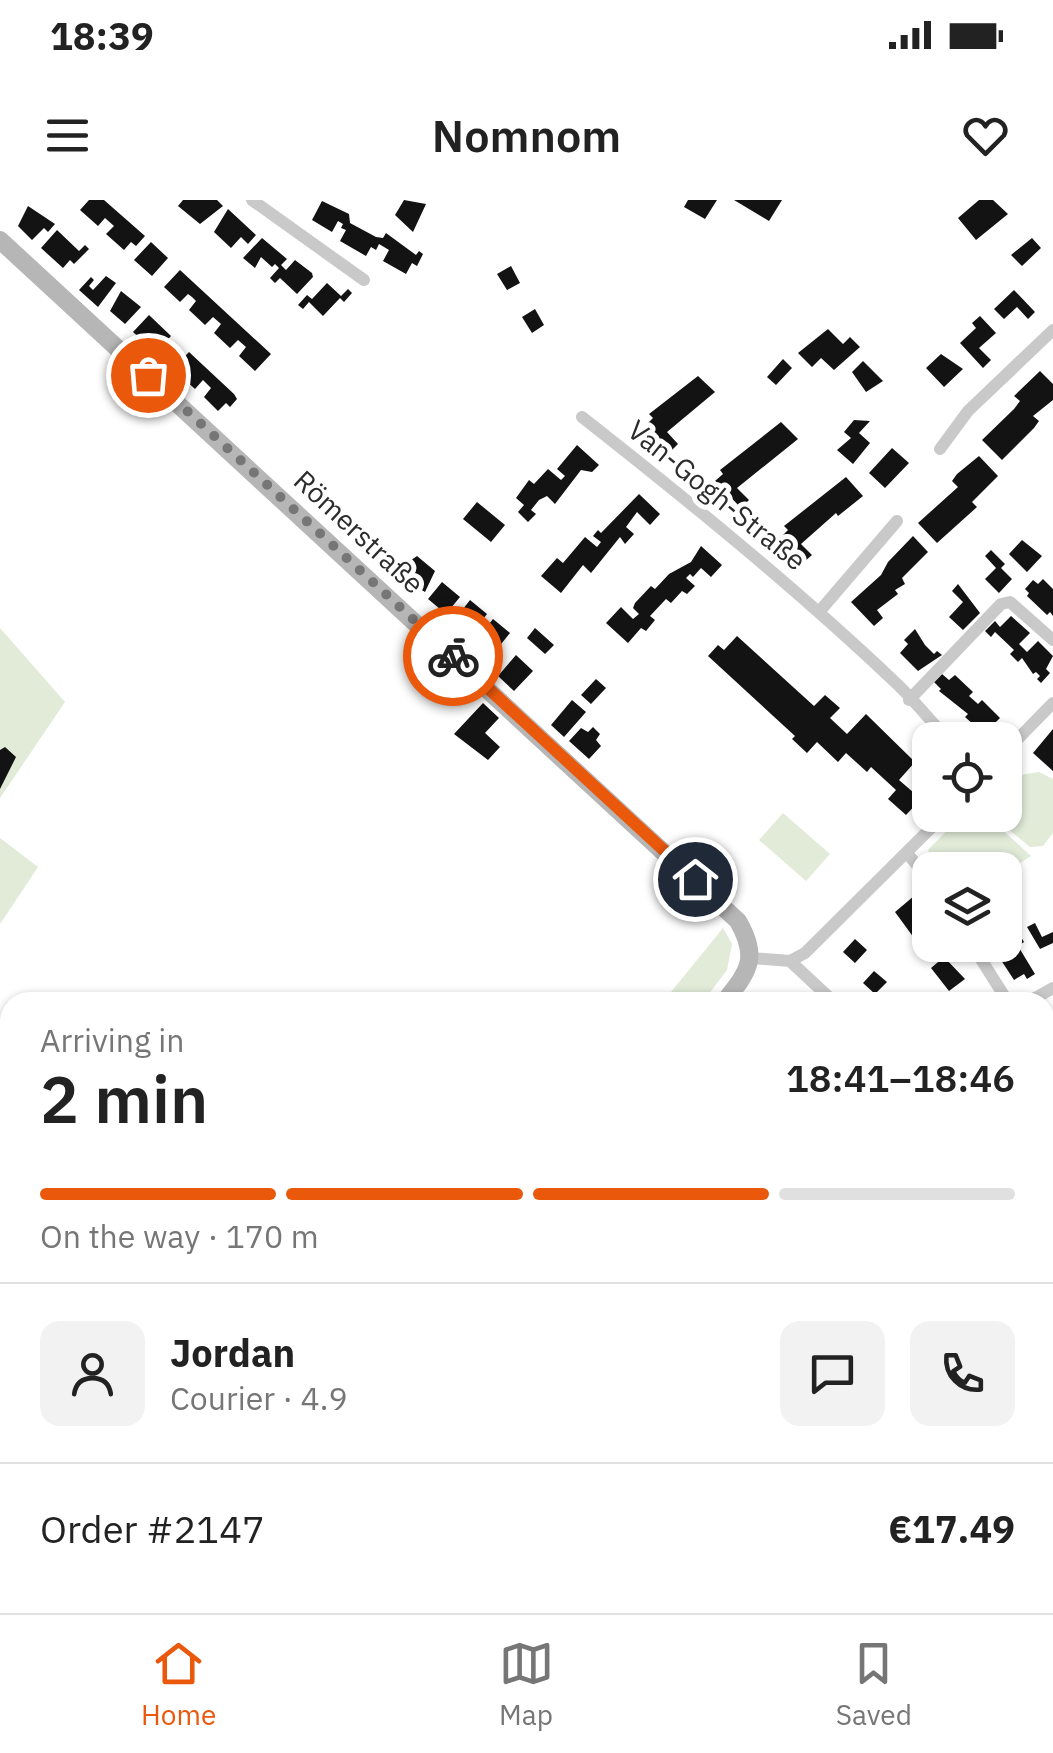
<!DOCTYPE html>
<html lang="en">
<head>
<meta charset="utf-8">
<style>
	body { margin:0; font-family:"IBM Plex Sans",sans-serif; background:#f2f2f2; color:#222; height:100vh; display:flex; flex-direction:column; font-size:38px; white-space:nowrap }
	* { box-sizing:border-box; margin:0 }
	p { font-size:32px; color:#767676 }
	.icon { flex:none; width:55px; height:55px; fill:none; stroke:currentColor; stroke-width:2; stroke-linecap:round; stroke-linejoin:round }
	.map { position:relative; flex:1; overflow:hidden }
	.panel { position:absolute; left:0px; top:792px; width:1055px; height:622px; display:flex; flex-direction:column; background:#fff; border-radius:30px 30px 0 0; box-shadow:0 2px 8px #0004 }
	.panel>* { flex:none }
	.controls { position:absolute; left:912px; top:522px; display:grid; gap:20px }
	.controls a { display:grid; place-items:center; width:110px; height:110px; border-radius:20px; background:#fff; box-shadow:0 2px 8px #0004; font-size:50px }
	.pin { position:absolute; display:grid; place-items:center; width:85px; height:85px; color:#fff; margin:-42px; border:5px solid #fff; border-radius:50%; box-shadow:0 2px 10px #0007 }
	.courier { position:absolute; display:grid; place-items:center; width:100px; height:100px; margin:-50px; border:8px solid #ea580c; border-radius:50%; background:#fff; color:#222; box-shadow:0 2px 12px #0007 }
	.headline em { font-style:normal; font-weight:600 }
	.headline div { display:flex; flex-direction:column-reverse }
	.headline { display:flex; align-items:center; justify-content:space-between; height:170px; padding:0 40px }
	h1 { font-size:65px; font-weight:600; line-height:75px }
	.bar { display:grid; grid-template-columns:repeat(4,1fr); gap:15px 10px; align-content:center; height:120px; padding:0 40px }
	.bar i { height:12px; border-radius:8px; background:#e0e0e0 }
	.bar .current { background:#ea580c }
	.bar p { grid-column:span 4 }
	.line { display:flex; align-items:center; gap:25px; padding:0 40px; border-top:2px solid #e0e0e0 }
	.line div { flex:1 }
	.round { display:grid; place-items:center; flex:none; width:105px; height:105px; border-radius:20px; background:#f2f2f2 }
	.status { display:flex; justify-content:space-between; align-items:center; height:70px; padding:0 50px; background:#fff; direction:ltr }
	.status svg { height:28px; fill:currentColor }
	header { display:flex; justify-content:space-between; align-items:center; height:130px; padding:0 40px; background:#fff; font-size:45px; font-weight:600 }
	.menu { display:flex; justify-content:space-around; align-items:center; height:140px; border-top:2px solid #e0e0e0; background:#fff; font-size:28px; color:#767676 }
	.menu a { display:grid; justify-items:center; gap:5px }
	.menu .current { color:#ea580c }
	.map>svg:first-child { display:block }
	.green { fill:#e1ebd8 }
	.water { fill:#c3daec }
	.building { fill:#131313 }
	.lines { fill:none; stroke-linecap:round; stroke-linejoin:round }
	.street { stroke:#c9c9c9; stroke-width:12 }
	.secondary { stroke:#b6b6b6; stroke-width:18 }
	.done { stroke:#767676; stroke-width:10; stroke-dasharray:0 18 }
	.route { stroke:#ea580c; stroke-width:12 }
	.labels { text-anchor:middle; stroke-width:10; stroke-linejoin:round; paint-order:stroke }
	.street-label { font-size:28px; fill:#2c2c2c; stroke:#fff }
</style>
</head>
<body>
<div class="status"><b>18:39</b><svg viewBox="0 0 49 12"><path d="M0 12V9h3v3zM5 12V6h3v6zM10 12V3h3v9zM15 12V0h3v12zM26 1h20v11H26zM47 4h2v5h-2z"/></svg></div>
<header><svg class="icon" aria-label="menu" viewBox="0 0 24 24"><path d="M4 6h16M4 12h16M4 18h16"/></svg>Nomnom<svg class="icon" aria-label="heart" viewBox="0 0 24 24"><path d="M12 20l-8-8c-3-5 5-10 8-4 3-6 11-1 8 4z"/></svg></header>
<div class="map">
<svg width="1053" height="1413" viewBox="0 0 1053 1413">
	<rect width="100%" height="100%" fill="#fff"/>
	<path class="green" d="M0,428L65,502L0,598Z
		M1039,572L1053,579V633L1043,646L1030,647L991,615H1005V595L1014,576Z
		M783,613L830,654L806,681L759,640Z
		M962,615H986L1031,656L1005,673L937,670L928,650Z
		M0,638L38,667L0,724Z
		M723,728L732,744L727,770L703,802H663Z
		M0,1057L10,1058V1238L0,1235Z
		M157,1405H553V1413H134Z"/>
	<path class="water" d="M0,1235L10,1238V1405H157L134,1413H0Z"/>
	<path class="building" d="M89,0H104L145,36L136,46L131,42L124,50L106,34L114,26L105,18L98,26L80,10Z
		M183,0H217L223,6L200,24L178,6Z
		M404,0L426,4L413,32L395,15Z
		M688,0H717L705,19L684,7Z
		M734,0H782L769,21Z
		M979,0H993L1008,14L976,40L958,18Z
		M322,1L349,14L350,23L376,37L383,38L386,33L416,55L419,51L423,54L417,66L412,63L406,74L383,61L389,50L379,44L376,50L371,47L366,56L340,41L346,30L341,28L343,24L338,21L332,32L312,20Z
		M28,6L55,24L48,32L44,28L32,40L18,26Z
		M228,9L256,35L248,44L241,37L231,48L214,32Z
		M57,30L79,51L85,45L89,49L74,64L70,60L63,68L41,48Z
		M262,38L287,59L281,65L286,70L295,60L312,73L313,77L297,94L280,78L275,83L270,78L279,68L275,64L272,67L261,57L255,68L243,58Z
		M1032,38L1041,48L1022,66L1011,55Z
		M151,42L168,58L152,76L134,60Z
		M511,66L520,83L507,90L497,74Z
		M180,70L271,154L255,171L239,156L246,147L238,140L230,148L214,133L221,124L213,117L205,125L189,110L196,101L192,97L188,94L180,102L164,87Z
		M106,76L116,83L98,107L79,90L91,77L94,80L89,86L93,90Z
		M327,83L341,96L348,89L352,93L344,102L340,98L323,116L309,102L303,109L298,105L307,95L312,99Z
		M1014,90L1035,112L1028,119L1017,107L1004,119L994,109Z
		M121,91L141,107L125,124L110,111Z
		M535,109L544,125L532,133L522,117Z
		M149,115L171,136L156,153L133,132Z
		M980,116L996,133L979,148L991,160L983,168L960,143L976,128L972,123Z
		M828,129L843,144L850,137L860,147L834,170L821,158L812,167L798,153Z
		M189,152L234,194L237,199L230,207L226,203L218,211L204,197L211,188L203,180L195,189L173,169Z
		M941,154L963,169L944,187L926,168Z
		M783,159L792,168L776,185L767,177Z
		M863,161L883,181L866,192L852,172Z
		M1040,171L1053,184V200L1033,216L1039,221L1034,228L1002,260L982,240L1014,209L1020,201L1014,196Z
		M698,176L715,192L667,232L678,244L670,252L645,226L653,218L649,214Z
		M854,220L870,221L859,233L870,243L853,264L837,250L851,238L844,232Z
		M781,222L798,239L737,288L749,300L741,308L715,281L723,274L720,270Z
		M577,245L599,265L592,272L581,270L555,304L547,296L539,300L531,310L536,314L528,322L518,312L524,305L516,298L529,280L534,284L548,269L561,280L565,276L557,269Z
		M892,248L909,263L885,288L869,273Z
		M979,256L998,276L972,302L977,307L937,343L918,323L958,287L952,281L957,274Z
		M846,277L863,296L838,316L836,313L801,344L812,355L804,362L780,338L788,330L784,326Z
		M639,294L660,314L650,325L637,312L626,327L634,334L625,344L620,337L591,373L583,365L561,393L541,376L557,358L563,363L585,337L597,347L601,342L593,336L598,330L601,333Z
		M477,302L505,325L491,342L463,319Z
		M913,336L928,352L902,378L905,384L895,390L898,394L877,410L883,418L874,426L851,402L881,375L888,362Z
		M1022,340L1042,356L1027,372L1009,354Z
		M701,346L722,365L711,377L701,368L693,377L690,374L686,378L695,386L687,394L682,391L671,403L666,399L650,416L655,420L646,431L641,428L628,443L606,423L621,407L633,419L639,414L633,408L635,403L651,386L655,389L669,374L691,362Z
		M991,350L1005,364L1001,368L1012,379L999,393L985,379L996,368L985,356Z
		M417,356L435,371L425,392L420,389L424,384L406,370L402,374L397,370Z
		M1043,379L1053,389V416L1050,412L1047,415L1027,396L1029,393L1025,389L1033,380L1038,384Z
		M442,382L460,397L446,414L428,399Z
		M958,384L980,413L963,430L949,417L963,402L952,391Z
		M470,400L487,414L470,436L453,422Z
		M1011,416L1030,433L1019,444L1027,452L1038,441L1053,456L1046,469L1050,473L1041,483L1037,479L1040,476L1036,472L1033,474L1022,458L1018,462L1010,454L1014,450L995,432L991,437L985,431L995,421L1000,427Z
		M493,419L510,433L493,454L476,441Z
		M535,428L554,445L545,454L527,438Z
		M915,429L925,445L934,454L937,451L942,455L918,471L900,453L908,444L904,440Z
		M737,436L814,506L825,495L840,508L830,518L847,534L866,514L915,562L899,580L921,599L906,615L888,599L896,590L871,567L867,572L846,553L838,562L817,542L807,553L792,539L795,536L708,456L718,445L724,450Z
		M516,455L533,471L514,491L498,476Z
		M942,474L949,480L955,475L973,492L969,496L978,504L982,500L1000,518L984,534L965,517L968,514L939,491L941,489L934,482Z
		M596,479L606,488L591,504L581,495Z
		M572,500L586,512L564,537L551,525Z
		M483,503L499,518L485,533L500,547L488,560L454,534Z
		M593,527L600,534L596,540L601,546L589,559L569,541L581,528L588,532Z
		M1053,529V571L1033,553Z
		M5,547L16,557L0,589V550Z
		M914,696L929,713L926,716L930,720V745H934L925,753L895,712Z
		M1035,723L1042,737L1053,732V743L1040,749L1027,727Z
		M1005,725L1012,736L1018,732L1024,742L1018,746L1035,774L1027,779L1024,774L1014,780L999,757L1009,751Z
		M855,739L867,750L855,763L843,752Z
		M944,757L965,779L949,791L931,768Z
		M874,771L887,782L875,794L863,783Z
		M1045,1044L1053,1046V1175L1045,1173Z"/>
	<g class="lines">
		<path class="street" d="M252,0L364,80
			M582,217C690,302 797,389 897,484C915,501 931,522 949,540
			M940,249L968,211L1053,130
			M819,412L897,321
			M909,500L1001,404L1010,402L1053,440
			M1005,552L1053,503
			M907,653L930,681
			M972,745L1008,802
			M751,758L790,761L834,802
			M790,761L805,753L944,615
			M1028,802L1053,788
			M1045,855L1053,862
			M1045,1006L1053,1014
			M1045,1380L1053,1381
			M282,1413L295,1405"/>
		<path class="secondary" d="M0,40L738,721C759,758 749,771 724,802
			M0,1043L10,1044
			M1045,1215L1053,1216"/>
	</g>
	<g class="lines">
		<path class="done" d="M148,175L453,456"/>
		<path class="route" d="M453,456L695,679"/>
	</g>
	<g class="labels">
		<g class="street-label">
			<text transform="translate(717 295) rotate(39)" y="10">Van-Gogh-Straße</text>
			<text transform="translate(359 332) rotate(43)" y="10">Römerstraße</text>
		</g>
	</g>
</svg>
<div class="controls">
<a><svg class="icon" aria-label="locate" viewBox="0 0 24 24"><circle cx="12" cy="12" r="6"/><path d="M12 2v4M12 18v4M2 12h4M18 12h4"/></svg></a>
<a><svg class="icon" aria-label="layers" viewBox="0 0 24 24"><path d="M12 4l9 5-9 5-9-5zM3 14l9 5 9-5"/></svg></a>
</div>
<div class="pin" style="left:148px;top:175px;background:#ea580c"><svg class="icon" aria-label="bag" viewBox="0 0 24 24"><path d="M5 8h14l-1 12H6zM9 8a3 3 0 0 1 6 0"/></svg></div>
<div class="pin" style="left:695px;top:679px;background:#1f2937"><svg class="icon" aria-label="home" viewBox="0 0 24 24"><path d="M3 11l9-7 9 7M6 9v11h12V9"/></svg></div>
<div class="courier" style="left:453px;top:456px"><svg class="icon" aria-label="bike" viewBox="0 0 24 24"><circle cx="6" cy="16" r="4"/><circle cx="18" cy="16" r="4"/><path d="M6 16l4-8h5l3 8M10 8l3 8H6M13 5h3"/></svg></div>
<section class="panel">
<div class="headline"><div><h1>2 min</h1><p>Arriving in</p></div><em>18:41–18:46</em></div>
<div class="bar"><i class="current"></i><i class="current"></i><i class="current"></i><i></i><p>On the way · 170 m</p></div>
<div class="line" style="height:180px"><a class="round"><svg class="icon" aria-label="person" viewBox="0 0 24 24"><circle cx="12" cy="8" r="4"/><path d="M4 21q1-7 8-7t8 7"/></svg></a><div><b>Jordan</b><p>Courier · 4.9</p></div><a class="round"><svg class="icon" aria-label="chat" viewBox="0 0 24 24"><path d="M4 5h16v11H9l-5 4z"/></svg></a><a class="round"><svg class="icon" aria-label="phone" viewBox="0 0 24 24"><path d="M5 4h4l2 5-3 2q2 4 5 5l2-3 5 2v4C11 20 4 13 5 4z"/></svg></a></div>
<div class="line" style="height:130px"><div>Order #2147</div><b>€17.49</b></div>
</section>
</div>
<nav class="menu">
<a class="current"><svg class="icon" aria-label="home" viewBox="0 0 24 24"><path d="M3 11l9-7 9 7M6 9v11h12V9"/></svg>Home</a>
<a><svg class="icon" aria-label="map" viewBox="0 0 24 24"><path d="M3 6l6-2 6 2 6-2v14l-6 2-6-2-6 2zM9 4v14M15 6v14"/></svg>Map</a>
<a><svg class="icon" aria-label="saved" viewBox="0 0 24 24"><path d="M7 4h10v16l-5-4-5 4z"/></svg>Saved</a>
</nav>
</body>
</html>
